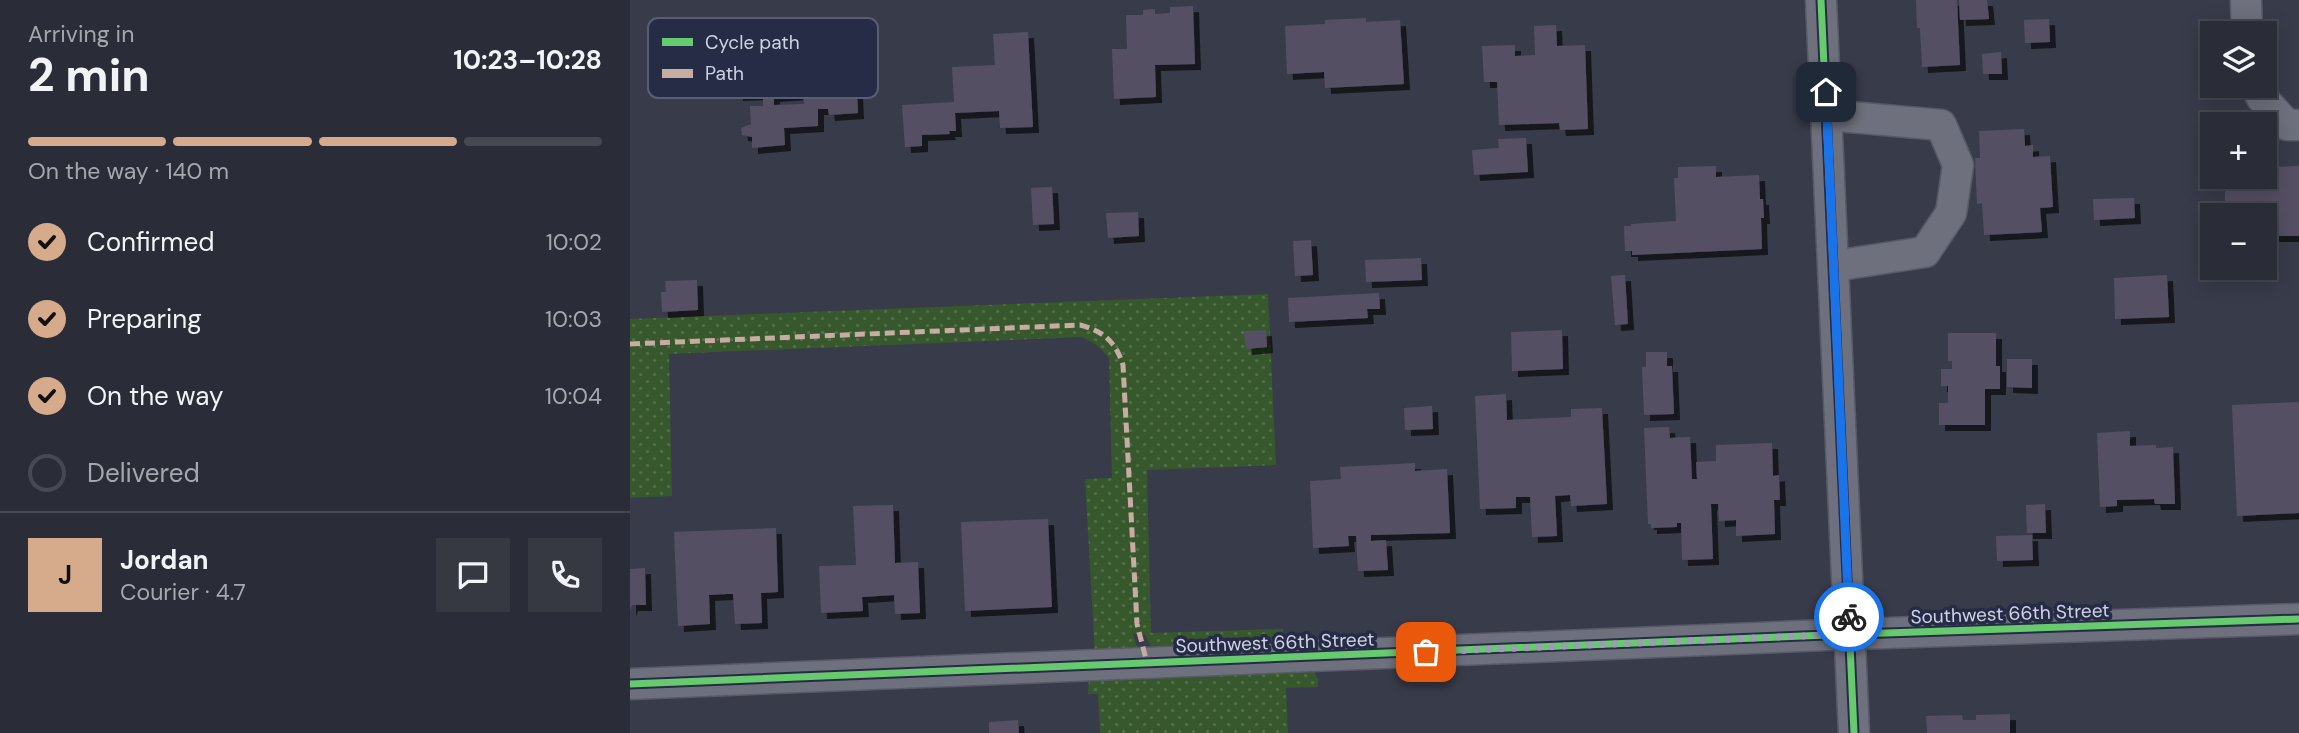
<!DOCTYPE html>
<html lang="en">
<head>
<meta charset="utf-8">
<style>
	body { margin:0; font-family:"DM Sans",sans-serif; background:#363842; color:#f1f3f6; height:100vh; display:flex; flex-direction:column; font-size:26px; white-space:nowrap }
	* { box-sizing:border-box; margin:0 }
	p { font-size:23px; color:#a5a7ad }
	.icon { flex:none; width:38px; height:38px; fill:none; stroke:currentColor; stroke-width:2; stroke-linecap:round; stroke-linejoin:round }
	.map { position:relative; flex:1; overflow:hidden }
	.panel { display:flex; flex-direction:column; background:#2a2c37; width:630px }
	.panel>* { flex:none }
	.controls { position:absolute; left:1570px; top:21px; display:grid; gap:14px }
	.controls a { display:grid; place-items:center; width:77px; height:77px; border-radius:0px; background:#2a2c37; box-shadow:0 4px 18px #0003,0 0 0 2px #464852; font-size:35px }
	.pin { position:absolute; display:grid; place-items:center; width:60px; height:60px; color:#fff; margin:-30px; border-radius:14px; box-shadow:0 4px 10px #0006 }
	.courier { position:absolute; display:grid; place-items:center; width:70px; height:70px; margin:-35px; border:5px solid #1a73e8; border-radius:50%; background:#fff; color:#222; box-shadow:0 2px 9px #0007 }
	.overview em { font-style:normal; font-weight:700 }
	.overview div { display:flex; flex-direction:column-reverse }
	.overview { display:flex; align-items:center; justify-content:space-between; height:119px; padding:0 28px }
	h1 { font-size:46px; font-weight:700; line-height:52px }
	.bar { display:grid; grid-template-columns:repeat(4,1fr); gap:10px 7px; align-content:center; height:84px; padding:0 28px }
	.bar i { height:9px; border-radius:5px; background:#464852 }
	.bar .active { background:#d6ab8b }
	.bar p { grid-column:span 4 }
	.line { display:flex; align-items:center; gap:18px; padding:0 28px; border-top:2px solid #464852 }
	.line div { flex:1 }
	.round { display:grid; place-items:center; flex:none; width:74px; height:74px; border-radius:0px; background:#363842 }
	ol { padding:0 28px; list-style:none }
	li { display:flex; align-items:center; gap:21px; height:77px }
	li p { margin-inline-start:auto }
	li .icon { padding:7px; border-radius:50%; background:#d6ab8b; color:#111; stroke-width:4 }
	li:last-child { color:#a5a7ad }
	li i { width:38px; height:38px; border:4px solid #464852; border-radius:50% }
	main { display:flex; flex:1; min-height:0 }
	.map>svg:first-child { display:block }
	.grass { fill:url(#grass-dots) }
	.building { fill:#545063; fill-rule:evenodd; filter:url(#shadow) }
	.lines { fill:none; stroke-linecap:round; stroke-linejoin:round }
	.minor-casing { stroke:#565966; stroke-width:33 }
	.minor { stroke:#6e717d; stroke-width:30 }
	.quiet { stroke:#c7aca2; stroke-width:5; stroke-dasharray:10 5; stroke-linecap:butt }
	.cycleway-casing { stroke:#272c46; stroke-width:11 }
	.cycleway { stroke:#67ca6e; stroke-width:7 }
	.done { stroke:#9a9eae; stroke-width:7; stroke-dasharray:0 12.6 }
	.route { stroke:#1a73e8; stroke-width:9 }
	.labels { text-anchor:middle; stroke-width:7; stroke-linejoin:round; paint-order:stroke }
	.street-label { font-size:19px; fill:#ced3e4; stroke:#272c46 }
	.key { fill:#272c46; stroke:#595e75; stroke-width:2 }
	.key-label { font-size:19px; fill:#ced3e4 }
</style>
</head>
<body>
<main>
<section class="panel">
<div class="overview"><div><h1>2 min</h1><p>Arriving in</p></div><em>10:23–10:28</em></div>
<div class="bar"><i class="active"></i><i class="active"></i><i class="active"></i><i></i><p>On the way · 140 m</p></div>
<ol>
<li><svg class="icon" aria-label="check" viewBox="0 0 24 24"><path d="M5 12l5 5 9-10"/></svg>Confirmed<p>10:02</p></li>
<li><svg class="icon" aria-label="check" viewBox="0 0 24 24"><path d="M5 12l5 5 9-10"/></svg>Preparing<p>10:03</p></li>
<li><svg class="icon" aria-label="check" viewBox="0 0 24 24"><path d="M5 12l5 5 9-10"/></svg>On the way<p>10:04</p></li>
<li><i></i>Delivered</li>
</ol>
<div class="line" style="height:126px"><b class="round" style="background:#d6ab8b;color:#111">J</b><div><b>Jordan</b><p>Courier · 4.7</p></div><a class="round"><svg class="icon" aria-label="chat" viewBox="0 0 24 24"><path d="M4 5h16v11H9l-5 4z"/></svg></a><a class="round"><svg class="icon" aria-label="phone" viewBox="0 0 24 24"><path d="M5 4h4l2 5-3 2q2 4 5 5l2-3 5 2v4C11 20 4 13 5 4z"/></svg></a></div>
</section>
<div class="map">
<svg width="1669" height="733" viewBox="0 0 1669 733">
	<defs>
		<pattern id="grass-dots" width="8" height="8" patternUnits="userSpaceOnUse" patternTransform="scale(1.75)"><rect width="8" height="8" fill="#37582d"/><path d="M2 2h.1M6 6h.1" fill="none" stroke="#536f4b" stroke-width="1.8" stroke-linecap="round"/></pattern>
		<filter id="shadow"><feDropShadow dx="6" dy="6" stdDeviation="0" flood-color="#0009"/></filter>
	</defs>
	<rect width="100%" height="100%" fill="#383b49"/>
	<path class="grass" d="M638,294L646,465L517,470L521,633L653,629L654,646L522,648L514,634H503L509,652L465,655L455,479L482,478L479,358L468,346L452,337L39,354L42,496L0,498V319Z
		M682,668L688,679V687L656,688L658,733H470L468,694H458L459,677Z"/>
	<path class="building" d="M1286,0H1327L1330,65L1292,67L1290,28H1287Z
		M1329,0H1357L1359,19L1330,20Z
		M563,6L565,64L525,65L526,97L484,99L482,49H497L496,15H513V10L525,9V14L540,13V7Z
		M736,18V22L770,20L774,84L695,88L694,72L657,74L655,26L695,24V20Z
		M1419,19L1420,42L1395,43L1394,20Z
		M926,25L927,46L955,45L958,129L930,130L929,123L869,125L867,82H854L852,46L885,45V56L905,55L904,26Z
		M398,32L403,127L370,128L369,111L325,113L326,131H319L320,134L292,135V146L275,147L272,105L324,102L322,67L365,65L363,34Z
		M160,43H175L178,56H187V45L219,43L220,72L226,71L228,113L199,115L198,109H188V126L154,128L155,145L122,148V137L112,135L111,128L121,124L120,106H133V94L107,95L105,60L158,57ZM173,94L174,104L144,105V96Z
		M1371,52L1372,74H1353L1352,54Z
		M1394,129L1395,146L1403,145V157L1420,156L1423,207L1410,208L1412,232L1354,235L1352,203L1347,204L1345,158H1350L1349,131Z
		M896,138L898,172L844,175L842,150L869,148L868,139Z
		M1086,166V177L1129,175L1130,199H1133L1134,218H1131L1132,249L1002,255V251H995L994,226H1001V224L1046,221L1044,178H1048V167Z
		M1669,166V236H1634V215H1614L1613,201L1595,202V177H1634V180H1642V167Z
		M422,187L424,224L403,225L401,188Z
		M1504,198L1505,218L1464,220L1463,199Z
		M508,212L509,236L478,238L476,213Z
		M681,240L683,275L665,276L663,241Z
		M791,258L792,280L736,282L735,260Z
		M995,275L998,324L985,325L981,276Z
		M1537,275L1539,317L1485,319L1484,278Z
		M67,280L68,310L32,312L31,292H36L35,281Z
		M749,293L750,309H737L738,318L659,322L658,298Z
		M636,330L637,347L616,349L614,331Z
		M932,330L933,369L882,371L881,332Z
		M1318,333H1366V366H1370V389H1355V425H1309V403H1318V386H1311V369H1322V361H1318Z
		M1016,352H1037V366H1042L1044,414L1014,415L1012,367H1016Z
		M1377,359H1402V388L1377,387Z
		M876,394L877,420L941,417V409L972,408L977,504L941,506L940,495L925,496L927,536L902,537L900,497H886V508L850,509L845,396Z
		M1669,402V513L1607,516L1602,405Z
		M802,406L803,429L775,430L774,408Z
		M1039,427L1040,438L1060,437L1062,479H1067L1066,462L1086,461V445L1142,443L1143,476L1149,475L1150,500H1144L1145,534L1106,536V520L1089,521L1088,504H1081L1083,559L1052,560L1051,523H1047V527L1021,528V524H1018L1014,428Z
		M1500,431V446L1526,445V448L1543,447L1545,504H1525L1524,499L1487,500V506L1470,507L1467,433Z
		M785,463V471L817,469L820,533L741,535V541L756,540L758,570L728,571L726,536H718L719,546L683,548L680,481L711,479L710,467Z
		M1415,504L1416,533H1397L1396,505Z
		M263,505L265,563L288,562L290,613L265,614L264,595L232,597L233,611L191,613L189,566L226,565L223,506Z
		M418,519L422,607L335,611L331,522Z
		M146,528L148,592L131,593L132,623L105,624L103,594H97L79,595L80,624L48,626L44,532Z
		M1402,535L1403,560L1367,561L1366,536Z
		M15,568L16,605H2L0,610V569Z
		M1380,714V733H1297L1296,716L1332,715L1333,720H1346V715Z
		M388,720L389,733H359V722Z"/>
	<g class="lines">
		<g class="minor-casing">
			<path id="minor" d="M1191,0L1224,733
				M1616,0L1617,33
				M1626,86L1632,98L1657,125H1669
				M1197,115L1311,125L1328,165L1321,213L1295,252L1204,266
				M0,684L1197,635L1669,619"/>
		</g>
		<use href="#minor" class="minor"/>
		<path class="quiet" d="M0,344L450,325C473,331 486,342 493,365L507,624L517,663"/>
		<g class="cycleway-casing">
			<path id="cycleway" d="M1191,0L1224,733
				M0,684L1197,635L1669,619"/>
		</g>
		<use href="#cycleway" class="cycleway"/>
	</g>
	<g class="lines">
		<path class="done" d="M796,652L1220,634L1219,617"/>
		<path class="route" d="M1196,92L1219,617"/>
	</g>
	<g class="labels">
		<g class="street-label">
			<text transform="translate(1380 613) rotate(-2)" y="7">Southwest 66th Street</text>
			<text transform="translate(645 642) rotate(-2)" y="7">Southwest 66th Street</text>
		</g>
	</g>
	<rect x="18" y="18" width="230" height="80" rx="10" class="key"/>
	<rect x="32" y="38" width="31" height="8" fill="#67ca6e"/>
	<rect x="32" y="69" width="31" height="9" fill="#c7aca2"/>
	<g class="key-label">
		<text x="75" y="49">Cycle path</text>
		<text x="75" y="80">Path</text>
	</g>
</svg>
<div class="controls">
<a><svg class="icon" aria-label="layers" viewBox="0 0 24 24"><path d="M12 4l9 5-9 5-9-5zM3 14l9 5 9-5"/></svg></a>
<a>+</a>
<a>−</a>
</div>
<div class="pin" style="left:796px;top:652px;background:#ea580c"><svg class="icon" aria-label="bag" viewBox="0 0 24 24"><path d="M5 8h14l-1 12H6zM9 8a3 3 0 0 1 6 0"/></svg></div>
<div class="pin" style="left:1196px;top:92px;background:#1f2937"><svg class="icon" aria-label="home" viewBox="0 0 24 24"><path d="M3 11l9-7 9 7M6 9v11h12V9"/></svg></div>
<div class="courier" style="left:1219px;top:617px"><svg class="icon" aria-label="bike" viewBox="0 0 24 24"><circle cx="6" cy="16" r="4"/><circle cx="18" cy="16" r="4"/><path d="M6 16l4-8h5l3 8M10 8l3 8H6M13 5h3"/></svg></div>
</div>
</main>
</body>
</html>
